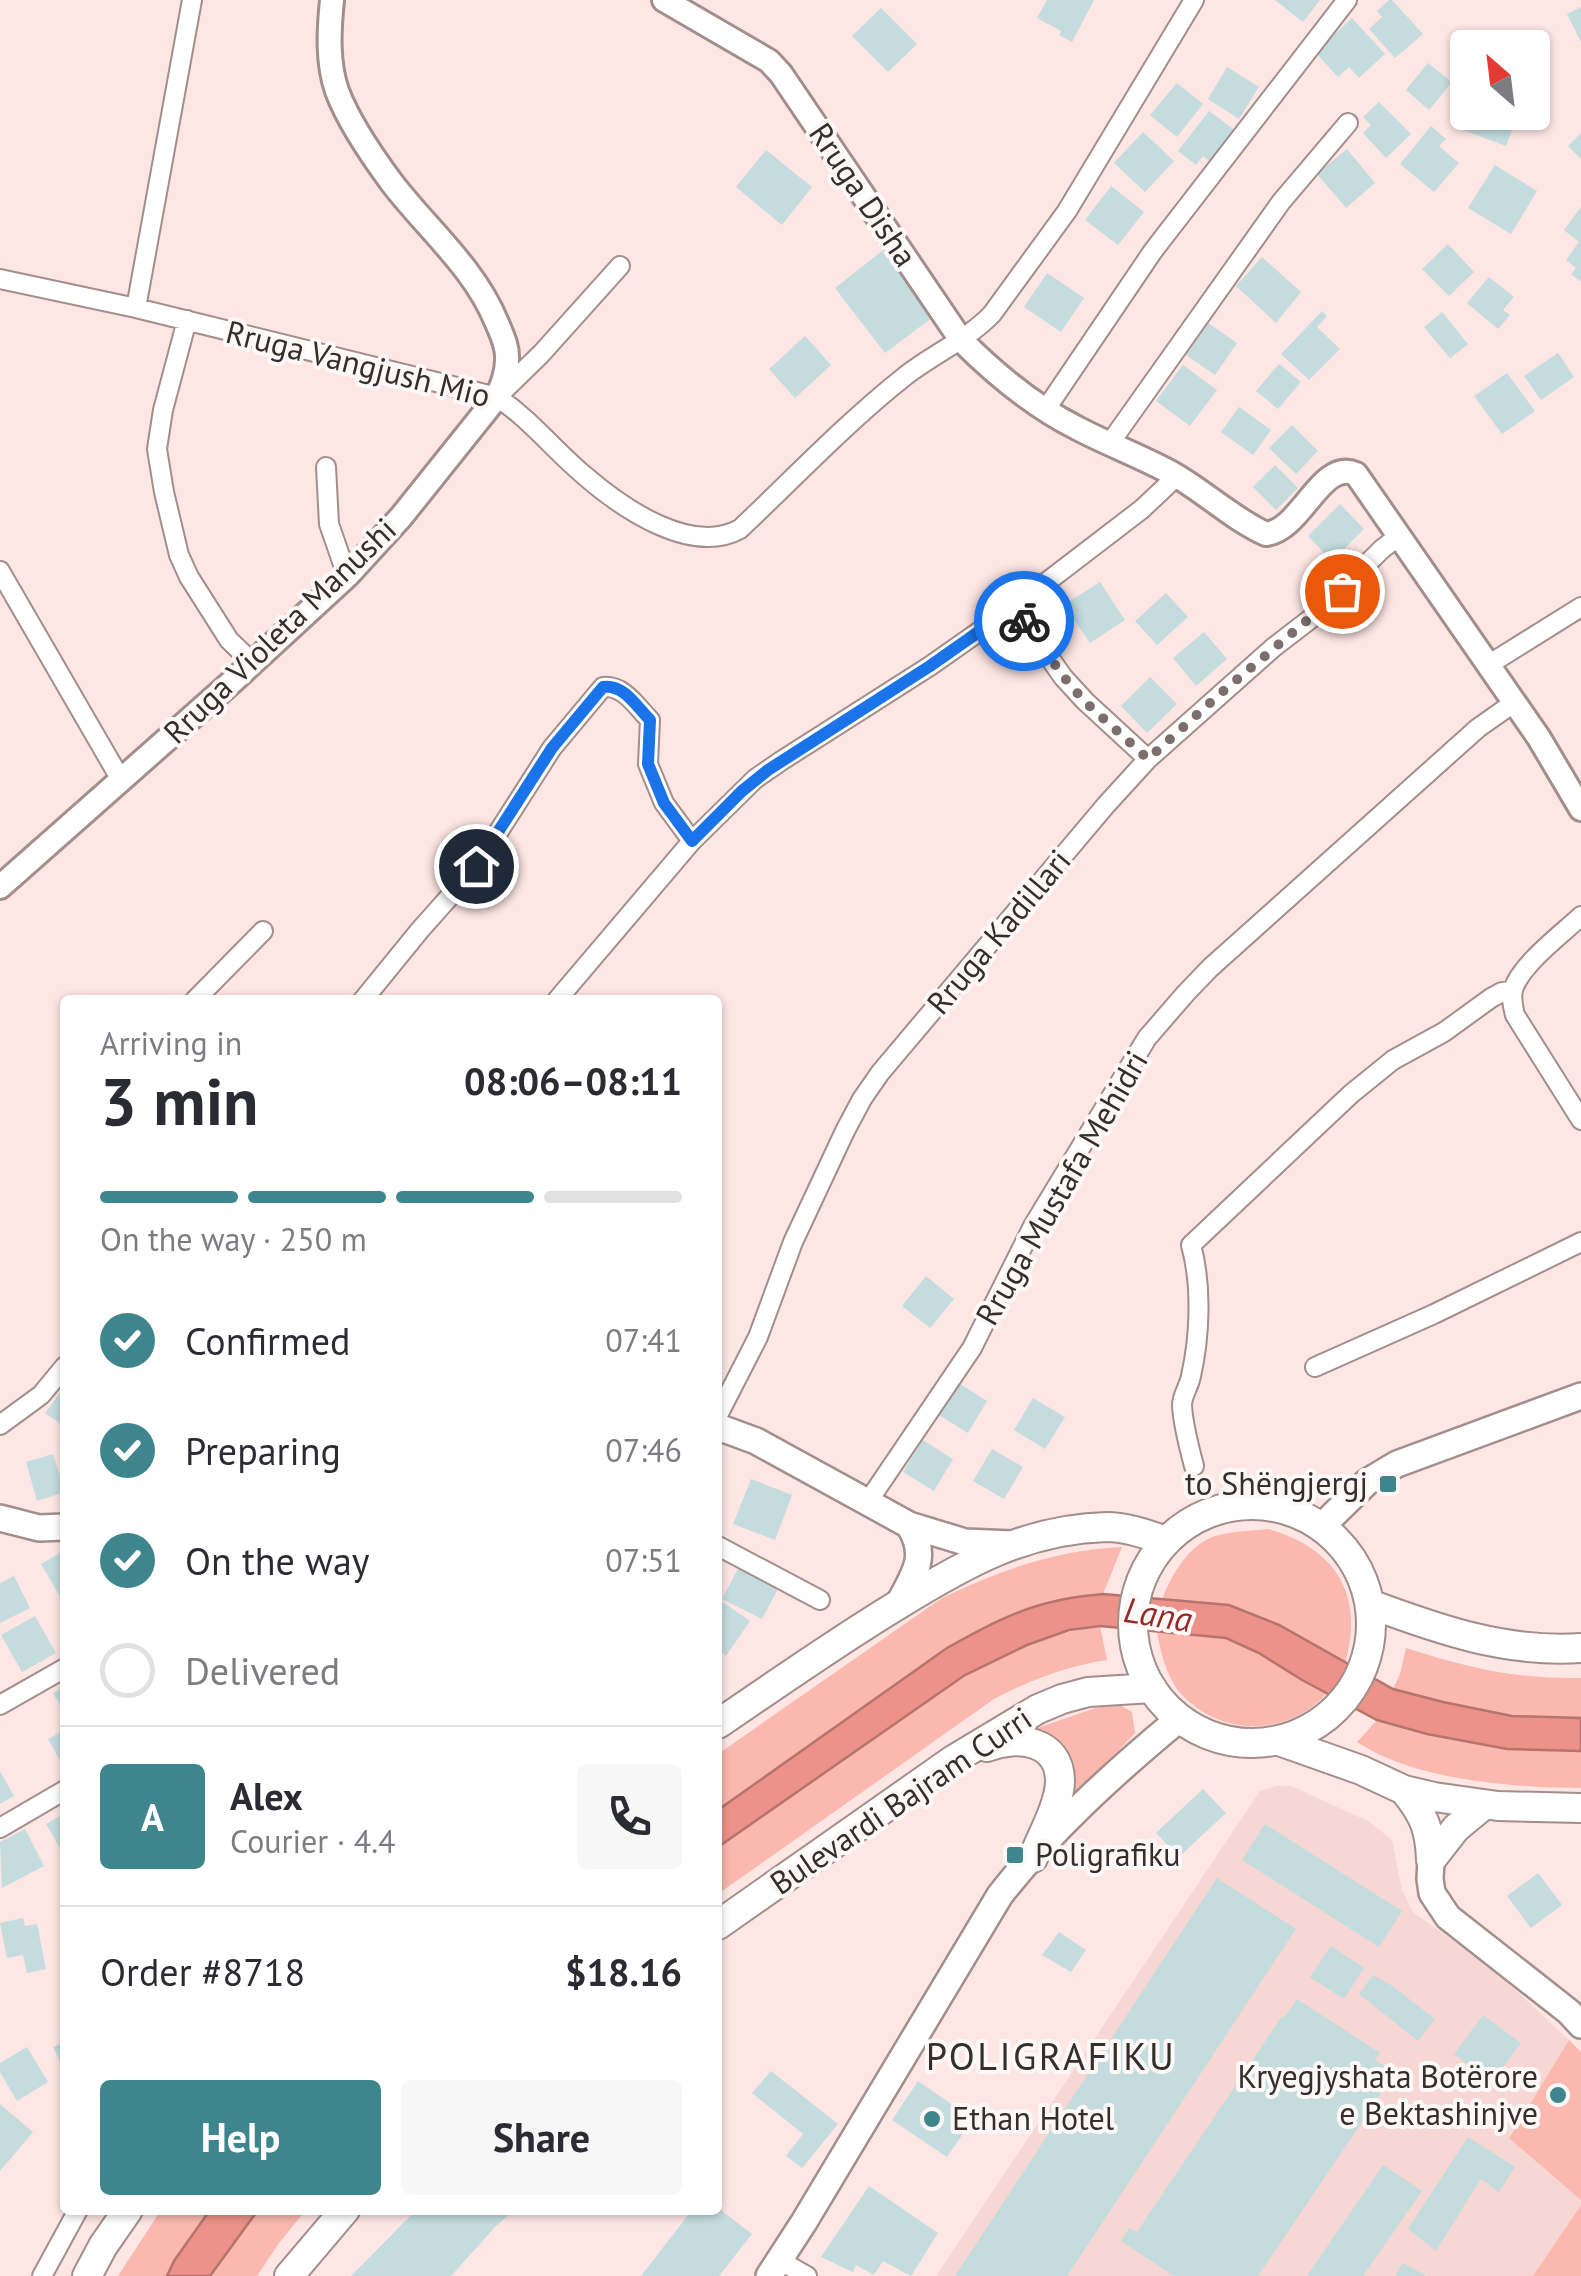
<!DOCTYPE html>
<html lang="en">
<head>
<meta charset="utf-8">
<style>
	body { margin:0; font-family:"PT Sans",sans-serif; background:#f7f7f7; color:#2b2b33; height:100vh; display:flex; flex-direction:column; font-size:38px; white-space:nowrap }
	* { box-sizing:border-box; margin:0 }
	p { font-size:32px; color:#7c7c81 }
	.icon { flex:none; width:55px; height:55px; fill:none; stroke:currentColor; stroke-width:2; stroke-linecap:round; stroke-linejoin:round }
	.map { position:relative; flex:1; overflow:hidden }
	.drawer { position:absolute; left:60px; top:995px; width:662px; height:1220px; display:flex; flex-direction:column; background:#fff; border-radius:10px; box-shadow:0 2px 8px #0004 }
	.drawer>* { flex:none }
	.needle { width:65px; rotate:332deg }
	.buttons { position:absolute; left:1450px; top:30px; display:grid; gap:20px }
	.buttons a { display:grid; place-items:center; width:100px; height:100px; border-radius:10px; background:#fff; box-shadow:0 2px 8px #0004; font-size:50px }
	.pin { position:absolute; display:grid; place-items:center; width:85px; height:85px; color:#fff; margin:-42px; border:5px solid #fff; border-radius:50%; box-shadow:0 2px 10px #0007 }
	.courier { position:absolute; display:grid; place-items:center; width:100px; height:100px; margin:-50px; border:8px solid #1a73e8; border-radius:50%; background:#fff; color:#222; box-shadow:0 2px 12px #0007 }
	.summary em { font-style:normal; font-weight:700 }
	.summary div { display:flex; flex-direction:column-reverse }
	.summary { display:flex; align-items:center; justify-content:space-between; height:170px; padding:0 40px }
	h1 { font-size:65px; font-weight:700; line-height:75px }
	.bar { display:grid; grid-template-columns:repeat(4,1fr); gap:15px 10px; align-content:center; height:120px; padding:0 40px }
	.bar i { height:12px; border-radius:8px; background:#e1e1e2 }
	.bar .selected { background:#3e858d }
	.bar p { grid-column:span 4 }
	.line { display:flex; align-items:center; gap:25px; padding:0 40px; border-top:2px solid #e1e1e2 }
	.line div { flex:1 }
	.round { display:grid; place-items:center; flex:none; width:105px; height:105px; border-radius:10px; background:#f7f7f7 }
	ol { padding:0 40px; list-style:none }
	li { display:flex; align-items:center; gap:30px; height:110px }
	li p { margin-inline-start:auto }
	li .icon { padding:10px; border-radius:50%; background:#3e858d; color:#fff; stroke-width:4 }
	li:last-child { color:#7c7c81 }
	li i { width:55px; height:55px; border:5px solid #e1e1e2; border-radius:50% }
	.cta { display:flex; gap:20px; margin-top:auto; padding:20px 40px }
	.cta a { flex:1; height:115px; border-radius:10px; background:#3e858d; color:#fff; font-size:40px; font-weight:700; line-height:115px; text-align:center }
	.cta a+a { background:#f7f7f7; color:#2b2b33 }
	.map>svg:first-child { display:block }
	.built { fill:#f6d7d3 }
	.green { fill:#fab8af }
	.water { fill:#ec9288; stroke:#b5746d; stroke-width:2.5 }
	.building { fill:#c4dcde }
	.lines { fill:none; stroke-linecap:round; stroke-linejoin:round }
	.minor-casing { stroke:#a28e8b; stroke-width:22 }
	.tertiary-casing { stroke:#a28e8b; stroke-width:28 }
	.secondary-casing { stroke:#a28e8b; stroke-width:30 }
	.primary-casing { stroke:#a28e8b; stroke-width:32 }
	.minor { stroke:#fff; stroke-width:18 }
	.tertiary { stroke:#fff; stroke-width:22 }
	.secondary { stroke:#fff; stroke-width:25 }
	.primary { stroke:#fff; stroke-width:28 }
	.done { stroke:#7c6e6d; stroke-width:10; stroke-dasharray:0 18 }
	.route { stroke:#1a73e8; stroke-width:12 }
	.poi-dot { fill:#3e858d; stroke:#fdf8f8; stroke-width:4 }
	.labels { text-anchor:middle; stroke-width:8; stroke-linejoin:round; paint-order:stroke }
	.street-label { font-size:32px; fill:#362e2d; stroke:#fdf8f8 }
	.poi-label { font-size:32px; fill:#362e2d; stroke:#fdf8f8; text-anchor:end }
	.water-label { font-size:35px; font-style:italic; fill:#942b26; stroke:#fdf8f8 }
	.quarter-label { font-size:38px; letter-spacing:2.5px; fill:#362e2d; stroke:#fdf8f8 }
</style>
</head>
<body>
<div class="map">
<svg width="1581" height="2276" viewBox="0 0 1581 2276">
	<rect width="100%" height="100%" fill="#fde6e3"/>
	<path class="built" d="M1276,1786H1291L1368,1821L1392,1840L1402,1890L1413,1912L1495,1971L1569,2040L1509,2137L1581,2200V2205L1533,2276H936L1260,1791Z"/>
	<path class="green" d="M1268,1529C1335,1548 1365,1594 1345,1663L1279,1625L1229,1605L1162,1600C1171,1575 1190,1542 1219,1535C1234,1531 1252,1531 1268,1529Z
		M1122,1547L1103,1594L1053,1601L1022,1612L983,1628L947,1648L718,1810V1754L942,1598C1000,1570 1057,1550 1122,1547Z
		M1100,1626L1107,1660C1067,1666 1031,1680 994,1699L718,1894V1847C770,1810 823,1774 875,1737C947,1688 1011,1637 1100,1626Z
		M1157,1632C1180,1634 1208,1632 1229,1639C1264,1651 1294,1676 1328,1692C1289,1736 1225,1738 1183,1696C1167,1679 1161,1654 1157,1632Z
		M1406,1648C1468,1668 1515,1679 1581,1678V1718C1516,1720 1455,1708 1393,1689L1400,1674Z
		M1118,1704L1132,1712L1135,1733L1101,1770L1066,1804L1029,1731L1095,1708Z
		M1377,1720C1449,1740 1506,1752 1581,1751V1788C1514,1788 1414,1780 1357,1742Z
		M1569,2040L1581,2052V2200L1509,2138Z
		M1581,2205V2276H1533Z
		M161,2210H210L174,2261L167,2276H118Z
		M258,2210H306L279,2243L257,2276H210Z"/>
	<path class="water" d="M1103,1594L1229,1605L1279,1625L1393,1689L1443,1702L1512,1716L1581,1718V1751L1507,1749L1427,1734L1377,1720L1302,1680L1259,1653L1226,1638L1100,1626L1069,1630L1027,1645L965,1675L718,1847V1810L947,1648C981,1629 1017,1609 1056,1601C1071,1597 1087,1596 1103,1594Z
		M210,2210H258L210,2276H167L174,2261Z"/>
	<path class="building" d="M1047,0H1094L1072,42L1059,35L1061,31L1037,18Z
		M1275,0H1320L1303,22Z
		M1389,0H1392L1423,34L1395,58L1369,29L1382,17L1377,11Z
		M1581,7V42L1567,14Z
		M881,8L917,44L888,72L852,36Z
		M1352,18L1385,54L1359,78L1349,67L1338,77L1315,52Z
		M1428,63L1452,82L1429,110L1406,90Z
		M1227,67L1259,87L1239,119L1208,99Z
		M1177,83L1203,104L1177,137L1150,115Z
		M1379,102L1411,134L1386,158L1363,133L1371,125L1363,117Z
		M1209,111L1236,131L1212,163L1203,156L1196,165L1178,151Z
		M1469,112H1519L1506,146L1463,130Z
		M1431,126L1446,139L1439,146L1459,163L1434,192L1400,164Z
		M1143,132L1174,161L1145,192L1114,163Z
		M1581,133V159L1568,146Z
		M1347,149L1375,183L1346,208L1317,174Z
		M766,150L812,187L782,225L736,187Z
		M1495,165L1537,191L1511,234L1468,208Z
		M1111,186L1144,212L1118,245L1085,220Z
		M1581,207V282L1571,274L1576,268L1566,260L1579,242L1564,230Z
		M1448,244L1474,272L1449,296L1422,269Z
		M882,251L933,317L885,353L835,288Z
		M1262,257L1301,292L1276,323L1236,286Z
		M1047,273L1084,298L1061,332L1024,307Z
		M1489,277L1514,297L1503,310L1510,315L1498,329L1467,303Z
		M1322,311L1327,316L1317,327L1340,349L1309,380L1281,354Z
		M1442,312L1468,344L1450,358L1424,327Z
		M1208,323L1237,343L1215,375L1186,355Z
		M805,336L831,365L795,398L769,369Z
		M1558,353L1574,377L1541,400L1524,376Z
		M1279,364L1301,382L1278,409L1256,391Z
		M1183,365L1217,390L1190,426L1156,401Z
		M1507,373L1535,411L1502,434L1474,396Z
		M1239,407L1271,430L1253,455L1221,432Z
		M1292,425L1318,451L1296,474L1269,448Z
		M1275,465L1298,488L1276,510L1253,487Z
		M1340,504L1364,529L1332,561L1308,536Z
		M1100,582L1125,620L1090,643L1064,605Z
		M1166,593L1188,617L1157,645L1135,621Z
		M1204,632L1227,659L1196,686L1173,658Z
		M1150,677L1177,704L1147,733L1121,706Z
		M926,1276L954,1299L930,1328L902,1306Z
		M957,1382L987,1401L968,1433L937,1414Z
		M62,1390L65,1392V1427L45,1413Z
		M1033,1398L1065,1417L1045,1449L1014,1430Z
		M923,1440L953,1459L934,1491L903,1472Z
		M992,1449L1023,1467L1004,1499L973,1481Z
		M53,1454L65,1492L37,1501L26,1462Z
		M751,1479L792,1495L775,1540L733,1524Z
		M65,1550V1598L62,1600L41,1564Z
		M741,1563L781,1583L762,1619L722,1599Z
		M14,1576L30,1608L0,1623V1583Z
		M723,1602L750,1621L726,1656L718,1650V1610Z
		M35,1616L56,1653L22,1672L1,1635Z
		M65,1686V1714L53,1693Z
		M65,1730V1769L48,1739Z
		M0,1771L14,1796L0,1804Z
		M1203,1789L1226,1813L1179,1857L1156,1833Z
		M65,1813V1848L61,1850L46,1824Z
		M1265,1824L1402,1911L1379,1947L1242,1860Z
		M25,1829L44,1866L2,1888L0,1842Z
		M1538,1873L1562,1905L1531,1928L1507,1896Z
		M1217,1878L1296,1929L1067,2276H955Z
		M23,1918L25,1926L37,1924L46,1969L27,1973L23,1955L7,1958L0,1923Z
		M1059,1932L1086,1950L1071,1972L1042,1955Z
		M1331,1946L1364,1968L1344,1999L1310,1977Z
		M1373,1975L1391,1985L1435,2019L1418,2041L1359,1994Z
		M1297,1999L1380,2053L1375,2060L1391,2070L1377,2091L1381,2094L1258,2276H1174L1121,2241L1129,2228L1137,2232L1282,2016L1284,2018Z
		M1483,2015L1521,2043L1492,2082L1454,2054Z
		M65,2041V2072L53,2047Z
		M27,2047L48,2082L17,2101L0,2072V2063Z
		M771,2071L838,2124L802,2168L786,2156L803,2134L752,2093Z
		M918,2081L973,2119L947,2157L892,2120Z
		M0,2104L33,2132L0,2171Z
		M1468,2137L1515,2167L1499,2192L1481,2179L1436,2251L1408,2229Z
		M1383,2165L1422,2191L1363,2276H1307Z
		M869,2186L938,2233L911,2276L883,2261L874,2275L856,2265L853,2272L821,2257Z
		M718,2208L752,2234L719,2276H641L692,2210H718Z
		M416,2210H514L494,2228L451,2276H351Z
		M1403,2263L1426,2276H1395Z"/>
	<g class="lines">
		<g class="minor-casing">
			<path id="minor" d="M0,279L136,308L497,397C530,419 554,450 585,476C622,508 691,556 740,529C794,478 846,423 904,377C933,354 967,340 992,314L1067,211L1194,0
				M136,308L192,0
				M187,320L163,410L157,449L164,492L179,555L189,577L229,640L253,663
				M501,393L541,354L620,266
				M1046,409L1153,251L1347,0
				M1110,443L1281,202L1348,123
				M326,467L329,524L347,576
				M0,571L121,780
				M1014,607L1063,677L1085,701L1148,759
				M1488,665L1581,607
				M1581,916C1562,934 1520,965 1513,990C1511,999 1513,1007 1515,1015L1581,1120
				M195,1000L263,931
				M363,1000L420,930L476,867L552,748L603,687C624,685 636,706 650,720L648,764L664,803L692,841
				M557,1000L692,841L755,779L781,761L930,666L1014,607L1142,509L1177,476
				M1315,1367L1434,1314L1581,1242
				M718,1415L758,1337L793,1242L845,1131L862,1099L880,1073L1106,805L1148,759L1274,647L1313,617L1382,549L1399,536
				M0,1425L41,1395L65,1366
				M1194,1466C1189,1446 1183,1426 1182,1405C1182,1395 1189,1387 1191,1376C1200,1336 1202,1285 1191,1245L1351,1094L1393,1060L1444,1032L1491,998L1502,992L1513,990
				M867,1503L972,1348L1033,1226L1147,1038L1186,993L1210,968L1478,728L1515,702
				M718,1546L820,1600
				M0,1705L65,1668
				M0,1828L65,1790
				M779,2260L807,2276
				M42,2276L78,2210"/>
		</g>
		<g class="tertiary-casing">
			<path id="tertiary" d="M664,0L769,61L781,74L961,340C995,374 1033,406 1077,428C1109,445 1143,457 1175,475C1206,493 1233,519 1266,534C1302,530 1321,458 1356,474L1539,738L1581,809
				M0,887L234,680L347,576L401,517L497,397C502,385 507,373 507,360C508,347 502,335 497,323C474,267 428,230 392,183C372,156 349,123 337,91C327,62 329,30 332,0"/>
		</g>
		<g class="secondary-casing">
			<path id="secondary" d="M718,1427L756,1441L909,1525L965,1542L1012,1544
				M0,1518L39,1528L65,1527
				M1322,1526L1367,1482L1397,1464L1581,1396
				M898,1605C914,1574 929,1557 909,1525
				M1431,1860L1430,1879L1432,1893L1448,1917L1569,2012L1581,2025
				M769,2276L804,2222L1000,1895C1051,1830 1115,1772 1179,1719"/>
		</g>
		<g class="primary-casing">
			<path id="primary" d="M1133 1624a119 119 0 1 1 238 0a119 119 0 1 1-238 0Z
				M1370,1604C1440,1630 1506,1653 1581,1648
				M718,1724C777,1684 835,1643 896,1606C964,1564 1025,1529 1107,1527C1127,1527 1148,1535 1167,1541
				M1279,1741L1361,1770L1404,1790L1434,1797L1498,1806L1581,1808
				M987,1747C1017,1735 1060,1740 1060,1781C1060,1804 1041,1837 1033,1858
				M1404,1790C1424,1815 1430,1829 1431,1860
				M1431,1860L1456,1828L1484,1805
				M718,1925L953,1760L1038,1709L1062,1699L1088,1692L1152,1688
				M87,2276L103,2246L128,2210
				M289,2276L345,2210"/>
		</g>
		<use href="#minor" class="minor"/>
		<use href="#tertiary" class="tertiary"/>
		<use href="#secondary" class="secondary"/>
		<use href="#primary" class="primary"/>
	</g>
	<g class="lines">
		<path class="done" d="M1024,621L1063,676L1084,701L1148,759L1221,693L1342,591"/>
		<path class="route" d="M476,866L552,748L603,687C624,684 636,706 650,720L648,764L664,803L692,841L742,791L768,770L930,666L1014,607L1024,621"/>
	</g>
	<g class="poi-dot">
		<rect x="1378" y="1474" width="20" height="20" rx="5"/>
		<rect x="1005" y="1845" width="20" height="20" rx="5"/>
		<circle cx="1558" cy="2095" r="10"/>
		<circle cx="932" cy="2119" r="10"/>
	</g>
	<g class="labels">
		<g class="street-label">
			<text transform="translate(863 195) rotate(56)" y="11">Rruga Disha</text>
			<text transform="translate(358 364) rotate(14)" y="11">Rruga Vangjush Mio</text>
			<text transform="translate(280 631) rotate(-44)" y="11">Rruga Violeta Manushi</text>
			<text transform="translate(999 932) rotate(-50)" y="11">Rruga Kadillari</text>
			<text transform="translate(1062 1188) rotate(-60)" y="11">Rruga Mustafa Mehidri</text>
			<text transform="translate(901 1801) rotate(-34)" y="11">Bulevardi Bajram Curri</text>
		</g>
		<g class="poi-label">
			<text x="1368" y="1495">to Shëngjergj</text>
			<text x="1035" y="1866" text-anchor="start">Poligrafiku</text>
			<text x="1538" y="2088">Kryegjyshata Botërore<tspan x="1538" dy="37">e Bektashinjve</tspan></text>
			<text x="952" y="2130" text-anchor="start">Ethan Hotel</text>
		</g>
		<g class="water-label">
			<text transform="translate(1158 1615) rotate(9)" y="12">Lana</text>
		</g>
		<g class="quarter-label">
			<text x="1051" y="2070">POLIGRAFIKU</text>
		</g>
	</g>
</svg>
<div class="buttons">
<a><svg class="needle" viewBox="-14 -14 28 28"><path d="M0-13l5 13h-10z" fill="#e53935"/><path d="M0 13l5-13h-10z" fill="#7c7c81"/></svg></a>
</div>
<div class="pin" style="left:1342px;top:591px;background:#ea580c"><svg class="icon" aria-label="bag" viewBox="0 0 24 24"><path d="M5 8h14l-1 12H6zM9 8a3 3 0 0 1 6 0"/></svg></div>
<div class="pin" style="left:476px;top:866px;background:#1f2937"><svg class="icon" aria-label="home" viewBox="0 0 24 24"><path d="M3 11l9-7 9 7M6 9v11h12V9"/></svg></div>
<div class="courier" style="left:1024px;top:621px"><svg class="icon" aria-label="bike" viewBox="0 0 24 24"><circle cx="6" cy="16" r="4"/><circle cx="18" cy="16" r="4"/><path d="M6 16l4-8h5l3 8M10 8l3 8H6M13 5h3"/></svg></div>
<section class="drawer">
<div class="summary"><div><h1>3 min</h1><p>Arriving in</p></div><em>08:06–08:11</em></div>
<div class="bar"><i class="selected"></i><i class="selected"></i><i class="selected"></i><i></i><p>On the way · 250 m</p></div>
<ol>
<li><svg class="icon" aria-label="check" viewBox="0 0 24 24"><path d="M5 12l5 5 9-10"/></svg>Confirmed<p>07:41</p></li>
<li><svg class="icon" aria-label="check" viewBox="0 0 24 24"><path d="M5 12l5 5 9-10"/></svg>Preparing<p>07:46</p></li>
<li><svg class="icon" aria-label="check" viewBox="0 0 24 24"><path d="M5 12l5 5 9-10"/></svg>On the way<p>07:51</p></li>
<li><i></i>Delivered</li>
</ol>
<div class="line" style="height:180px"><b class="round" style="background:#3e858d;color:#fff">A</b><div><b>Alex</b><p>Courier · 4.4</p></div><a class="round"><svg class="icon" aria-label="phone" viewBox="0 0 24 24"><path d="M5 4h4l2 5-3 2q2 4 5 5l2-3 5 2v4C11 20 4 13 5 4z"/></svg></a></div>
<div class="line" style="height:130px"><div>Order #8718</div><b>$18.16</b></div>
<div class="cta"><a>Help</a><a>Share</a></div>
</section>
</div>
</body>
</html>
